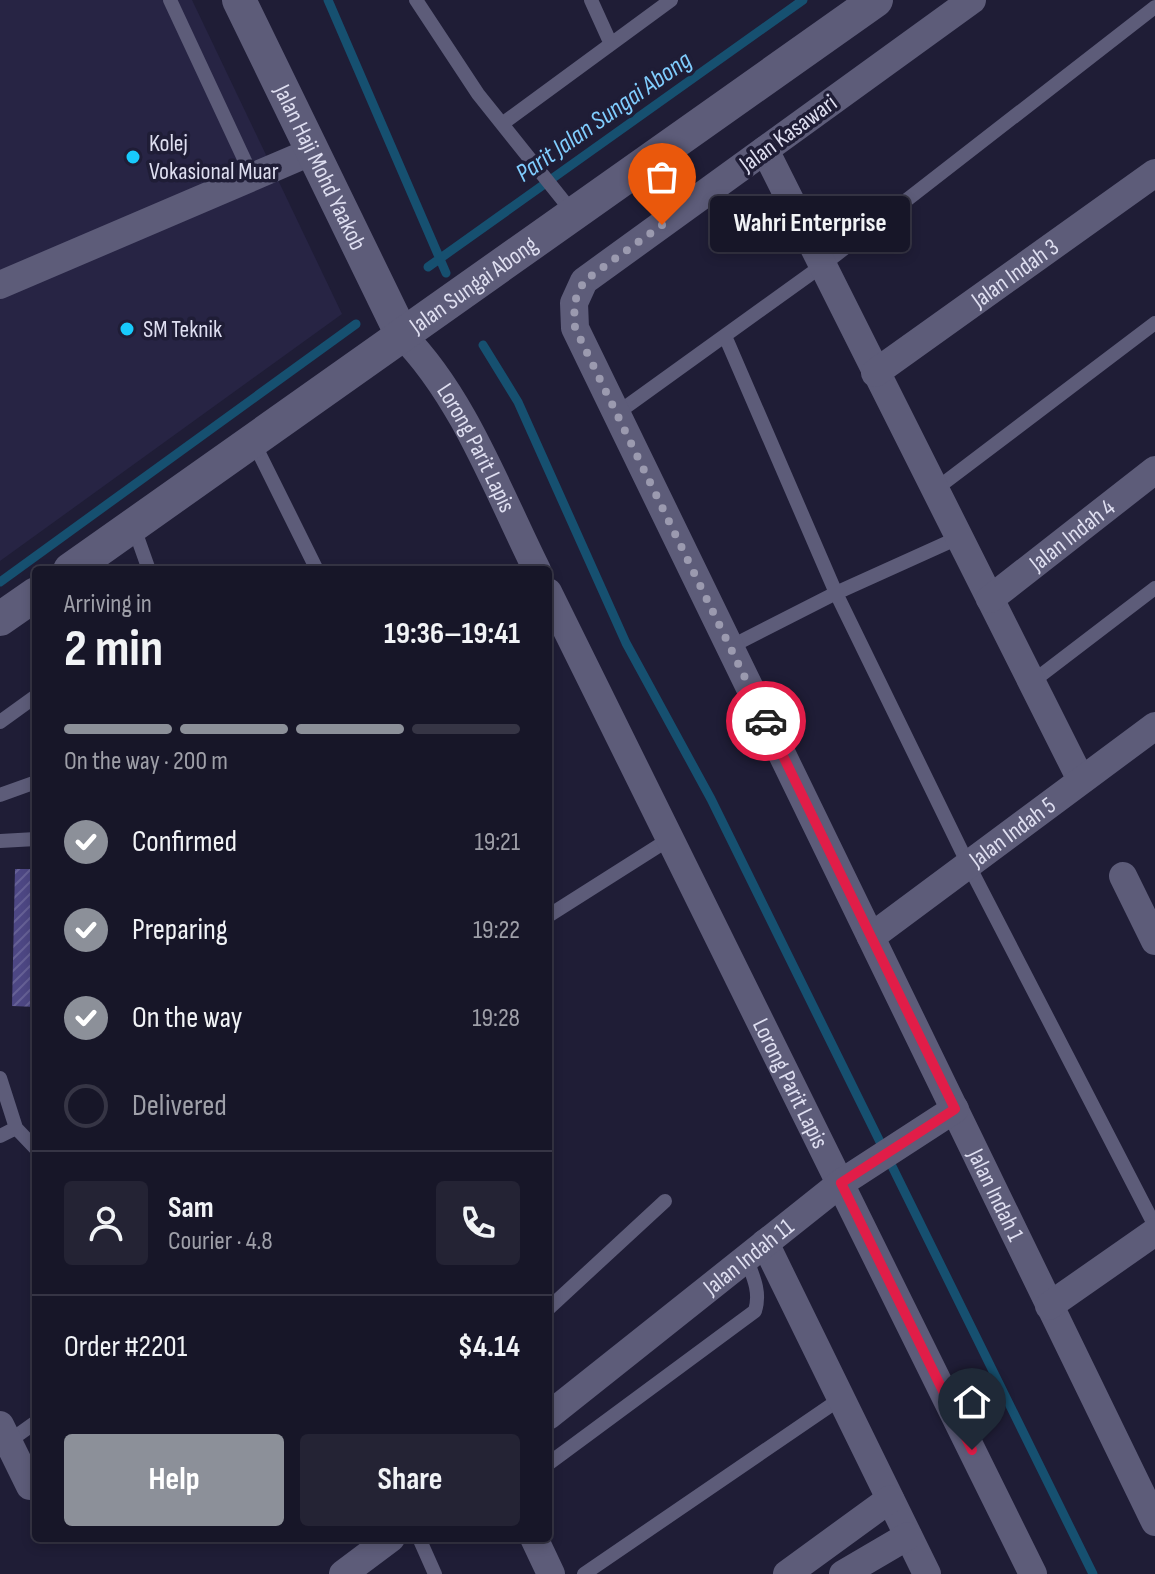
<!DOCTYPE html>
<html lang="en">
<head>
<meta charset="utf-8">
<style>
	body { margin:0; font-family:"Sofia Sans Condensed",sans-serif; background:#242334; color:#f1f3f6; height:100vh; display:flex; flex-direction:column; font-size:30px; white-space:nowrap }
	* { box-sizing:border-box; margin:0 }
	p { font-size:26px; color:#9e9fa8 }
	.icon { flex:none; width:44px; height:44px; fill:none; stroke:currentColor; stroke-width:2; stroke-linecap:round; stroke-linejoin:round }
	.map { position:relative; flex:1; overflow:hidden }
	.side { position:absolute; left:32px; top:566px; width:520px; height:976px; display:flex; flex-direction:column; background:#171628; border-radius:8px; box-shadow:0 4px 12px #0003,0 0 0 2px #363545 }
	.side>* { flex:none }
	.pin { position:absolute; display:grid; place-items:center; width:68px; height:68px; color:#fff; margin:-82px -34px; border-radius:50% 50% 50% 0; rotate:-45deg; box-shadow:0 0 8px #0007 }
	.pin .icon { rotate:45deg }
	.courier { position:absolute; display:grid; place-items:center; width:80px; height:80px; margin:-40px; border:6px solid #e11d48; border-radius:50%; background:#fff; color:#222; box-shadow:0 2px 10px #0007 }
	.bubble { position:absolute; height:56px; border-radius:8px; background:#171628; box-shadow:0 4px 12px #0003,0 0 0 2px #363545; font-size:26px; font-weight:700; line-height:56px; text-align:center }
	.headline em { font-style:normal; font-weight:700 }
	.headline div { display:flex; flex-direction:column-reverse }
	.headline { display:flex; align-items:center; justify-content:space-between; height:136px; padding:0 32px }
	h1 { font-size:52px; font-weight:700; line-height:60px }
	.bar { display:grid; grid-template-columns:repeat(4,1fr); gap:12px 8px; align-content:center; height:96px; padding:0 32px }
	.bar i { height:10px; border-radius:6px; background:#363545 }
	.bar .selected { background:#8c9099 }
	.bar p { grid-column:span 4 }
	.line { display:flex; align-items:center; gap:20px; padding:0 32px; border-top:2px solid #363545 }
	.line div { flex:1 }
	.round { display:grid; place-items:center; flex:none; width:84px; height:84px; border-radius:8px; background:#242334 }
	ol { padding:0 32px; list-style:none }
	li { display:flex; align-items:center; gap:24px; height:88px }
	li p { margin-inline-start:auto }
	li .icon { padding:8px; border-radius:50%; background:#8c9099; color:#fff; stroke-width:4 }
	li:last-child { color:#9e9fa8 }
	li i { width:44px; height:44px; border:4px solid #363545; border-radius:50% }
	.cta { display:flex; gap:16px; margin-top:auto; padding:16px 32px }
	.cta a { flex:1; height:92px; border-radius:8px; background:#8c9099; color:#fff; font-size:32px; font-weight:700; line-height:92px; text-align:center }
	.cta a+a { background:#242334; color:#f1f3f6 }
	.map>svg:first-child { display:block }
	.built { fill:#272444 }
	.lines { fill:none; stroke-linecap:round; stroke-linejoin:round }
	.stream { stroke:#165070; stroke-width:9 }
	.building { fill:url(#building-hatch) }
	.service { stroke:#5d5c79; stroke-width:14 }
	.minor { stroke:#5d5c79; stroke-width:28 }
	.tertiary { stroke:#5d5c79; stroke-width:34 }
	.done { stroke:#9b9aaf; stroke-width:8; stroke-dasharray:0 14.4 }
	.route { stroke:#e11d48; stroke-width:10 }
	.poi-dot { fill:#18cafc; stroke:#1f1d36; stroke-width:3 }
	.labels { text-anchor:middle; stroke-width:7; stroke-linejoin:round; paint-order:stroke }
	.street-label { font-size:24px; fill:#dedef0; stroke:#1f1d36 }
	.poi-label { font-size:24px; fill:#dedef0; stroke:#1f1d36; text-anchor:start }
	.water-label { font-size:26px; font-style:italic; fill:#80cdfe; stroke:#1f1d36 }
</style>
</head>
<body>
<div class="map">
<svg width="1155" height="1574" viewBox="0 0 1155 1574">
	<defs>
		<pattern id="building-hatch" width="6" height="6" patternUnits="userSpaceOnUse" patternTransform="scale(2)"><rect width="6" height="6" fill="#4d4784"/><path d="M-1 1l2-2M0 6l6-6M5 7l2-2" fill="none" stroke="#666196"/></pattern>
	</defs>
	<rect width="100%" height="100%" fill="#1f1d36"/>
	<path class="built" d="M0,0H192L342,314L0,561Z"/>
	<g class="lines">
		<path class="stream" d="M328,0L446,273
			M428,267L803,0
			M483,345L518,402L626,643L711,799L1093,1574
			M0,582L356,324"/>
	</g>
	<path class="building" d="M15,869H36V1007L12,1006Z"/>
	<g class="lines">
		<path class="service" d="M170,0L252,176
			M416,0L478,94L574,214
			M591,0L610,42
			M502,124L671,0
			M725,336L836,593L968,864L1155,1226
			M616,414L823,265L1155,7
			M253,441L317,570
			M936,489L1155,323
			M133,525L149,570
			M730,647L836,593L960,537
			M1032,682L1155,588
			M0,722L36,696
			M0,795L36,782
			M0,841L36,839
			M548,916L671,838
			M0,1078L16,1128L36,1149
			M0,1136L16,1128
			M548,1309L665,1201
			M8,1442L36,1422
			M548,1464L755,1311C761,1292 753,1276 746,1258
			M419,1538L435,1574
			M584,1574L843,1397"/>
		<g class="minor">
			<path id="s1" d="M972,0L584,281L574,303L575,328L1155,1522"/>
			<path d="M765,150L1081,780"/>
			<path d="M0,285L313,151"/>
			<path id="s2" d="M402,335C463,396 498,492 537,570"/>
			<path id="s3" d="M875,373L1155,173"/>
			<path id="s4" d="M548,592L1033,1574"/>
			<path id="s5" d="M990,599L1155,470"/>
			<path d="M1123,876L1155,941"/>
			<path id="s6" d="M871,937L1155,726"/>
			<path d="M765,1243L927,1574"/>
			<path d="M1049,1306L1155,1232"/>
			<path id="s7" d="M548,1416L841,1183L955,1109"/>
			<path d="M0,1425L30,1486"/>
			<path d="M534,1538L551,1574"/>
			<path d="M343,1574L391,1538"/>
			<path d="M787,1574L890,1499"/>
			<path d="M843,1574L908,1536"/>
		</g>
		<g class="tertiary">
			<path id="s8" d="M239,0L402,335"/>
			<path id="s9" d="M70,570L876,0"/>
			<path d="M0,619L36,594"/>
		</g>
	</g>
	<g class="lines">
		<path class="done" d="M662,225L584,281L574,303L575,328L766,721"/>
		<path class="route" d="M766,721L955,1109L841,1183L972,1450"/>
	</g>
	<g class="poi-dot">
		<circle cx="133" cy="157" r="8"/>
		<circle cx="127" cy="329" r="8"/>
	</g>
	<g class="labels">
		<g class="street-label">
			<text transform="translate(788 133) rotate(-36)" y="8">Jalan Kasawari</text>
			<text dy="8" stroke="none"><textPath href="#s8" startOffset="186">Jalan Haji Mohd Yaakob</textPath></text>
			<text dy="8" stroke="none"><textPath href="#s3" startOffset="172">Jalan Indah 3</textPath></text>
			<text dy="8" stroke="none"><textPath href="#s9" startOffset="494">Jalan Sungai Abong</textPath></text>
			<text dy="8" stroke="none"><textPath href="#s2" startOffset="136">Lorong Parit Lapis</textPath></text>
			<text dy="8" stroke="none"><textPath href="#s5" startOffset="104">Jalan Indah 4</textPath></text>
			<text dy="8" stroke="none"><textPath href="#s6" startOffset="176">Jalan Indah 5</textPath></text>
			<text dy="8" stroke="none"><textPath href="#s4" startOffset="548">Lorong Parit Lapis</textPath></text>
			<text dy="8" stroke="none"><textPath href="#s1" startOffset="1492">Jalan Indah 1</textPath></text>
			<text dy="8" stroke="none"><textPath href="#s7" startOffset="256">Jalan Indah 11</textPath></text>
		</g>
		<g class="poi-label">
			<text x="149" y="151">Kolej<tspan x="149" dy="28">Vokasional Muar</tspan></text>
			<text x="143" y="337">SM Teknik</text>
		</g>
		<g class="water-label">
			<text transform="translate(603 116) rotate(-35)" y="9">Parit Jalan Sungai Abong</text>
		</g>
	</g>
</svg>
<div class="pin" style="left:662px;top:225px;background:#ea580c"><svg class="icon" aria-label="bag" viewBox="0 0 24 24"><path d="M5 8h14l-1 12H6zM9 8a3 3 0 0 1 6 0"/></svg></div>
<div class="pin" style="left:972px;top:1450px;background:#1f2937"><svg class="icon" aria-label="home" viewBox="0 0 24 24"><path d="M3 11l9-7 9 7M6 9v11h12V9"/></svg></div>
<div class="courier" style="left:766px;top:721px"><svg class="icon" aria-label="car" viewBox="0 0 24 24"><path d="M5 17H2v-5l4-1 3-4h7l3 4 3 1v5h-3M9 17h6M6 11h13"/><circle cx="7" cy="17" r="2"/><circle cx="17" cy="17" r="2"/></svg></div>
<div class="bubble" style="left:710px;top:196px;width:200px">Wahri Enterprise</div>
<section class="side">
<div class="headline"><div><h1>2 min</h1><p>Arriving in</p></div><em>19:36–19:41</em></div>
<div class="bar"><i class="selected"></i><i class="selected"></i><i class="selected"></i><i></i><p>On the way · 200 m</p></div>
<ol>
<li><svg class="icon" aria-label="check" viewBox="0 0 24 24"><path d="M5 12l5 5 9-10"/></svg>Confirmed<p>19:21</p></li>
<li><svg class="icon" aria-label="check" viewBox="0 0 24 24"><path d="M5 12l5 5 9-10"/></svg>Preparing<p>19:22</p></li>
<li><svg class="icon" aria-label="check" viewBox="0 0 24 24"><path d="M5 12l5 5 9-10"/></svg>On the way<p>19:28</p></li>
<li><i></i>Delivered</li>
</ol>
<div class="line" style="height:144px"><a class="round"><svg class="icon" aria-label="person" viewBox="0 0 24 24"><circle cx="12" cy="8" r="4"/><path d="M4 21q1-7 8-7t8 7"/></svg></a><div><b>Sam</b><p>Courier · 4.8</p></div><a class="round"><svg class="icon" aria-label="phone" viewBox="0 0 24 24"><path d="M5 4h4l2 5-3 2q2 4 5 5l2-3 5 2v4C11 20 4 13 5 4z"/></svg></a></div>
<div class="line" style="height:104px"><div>Order #2201</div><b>$4.14</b></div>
<div class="cta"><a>Help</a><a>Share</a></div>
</section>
</div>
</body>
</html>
